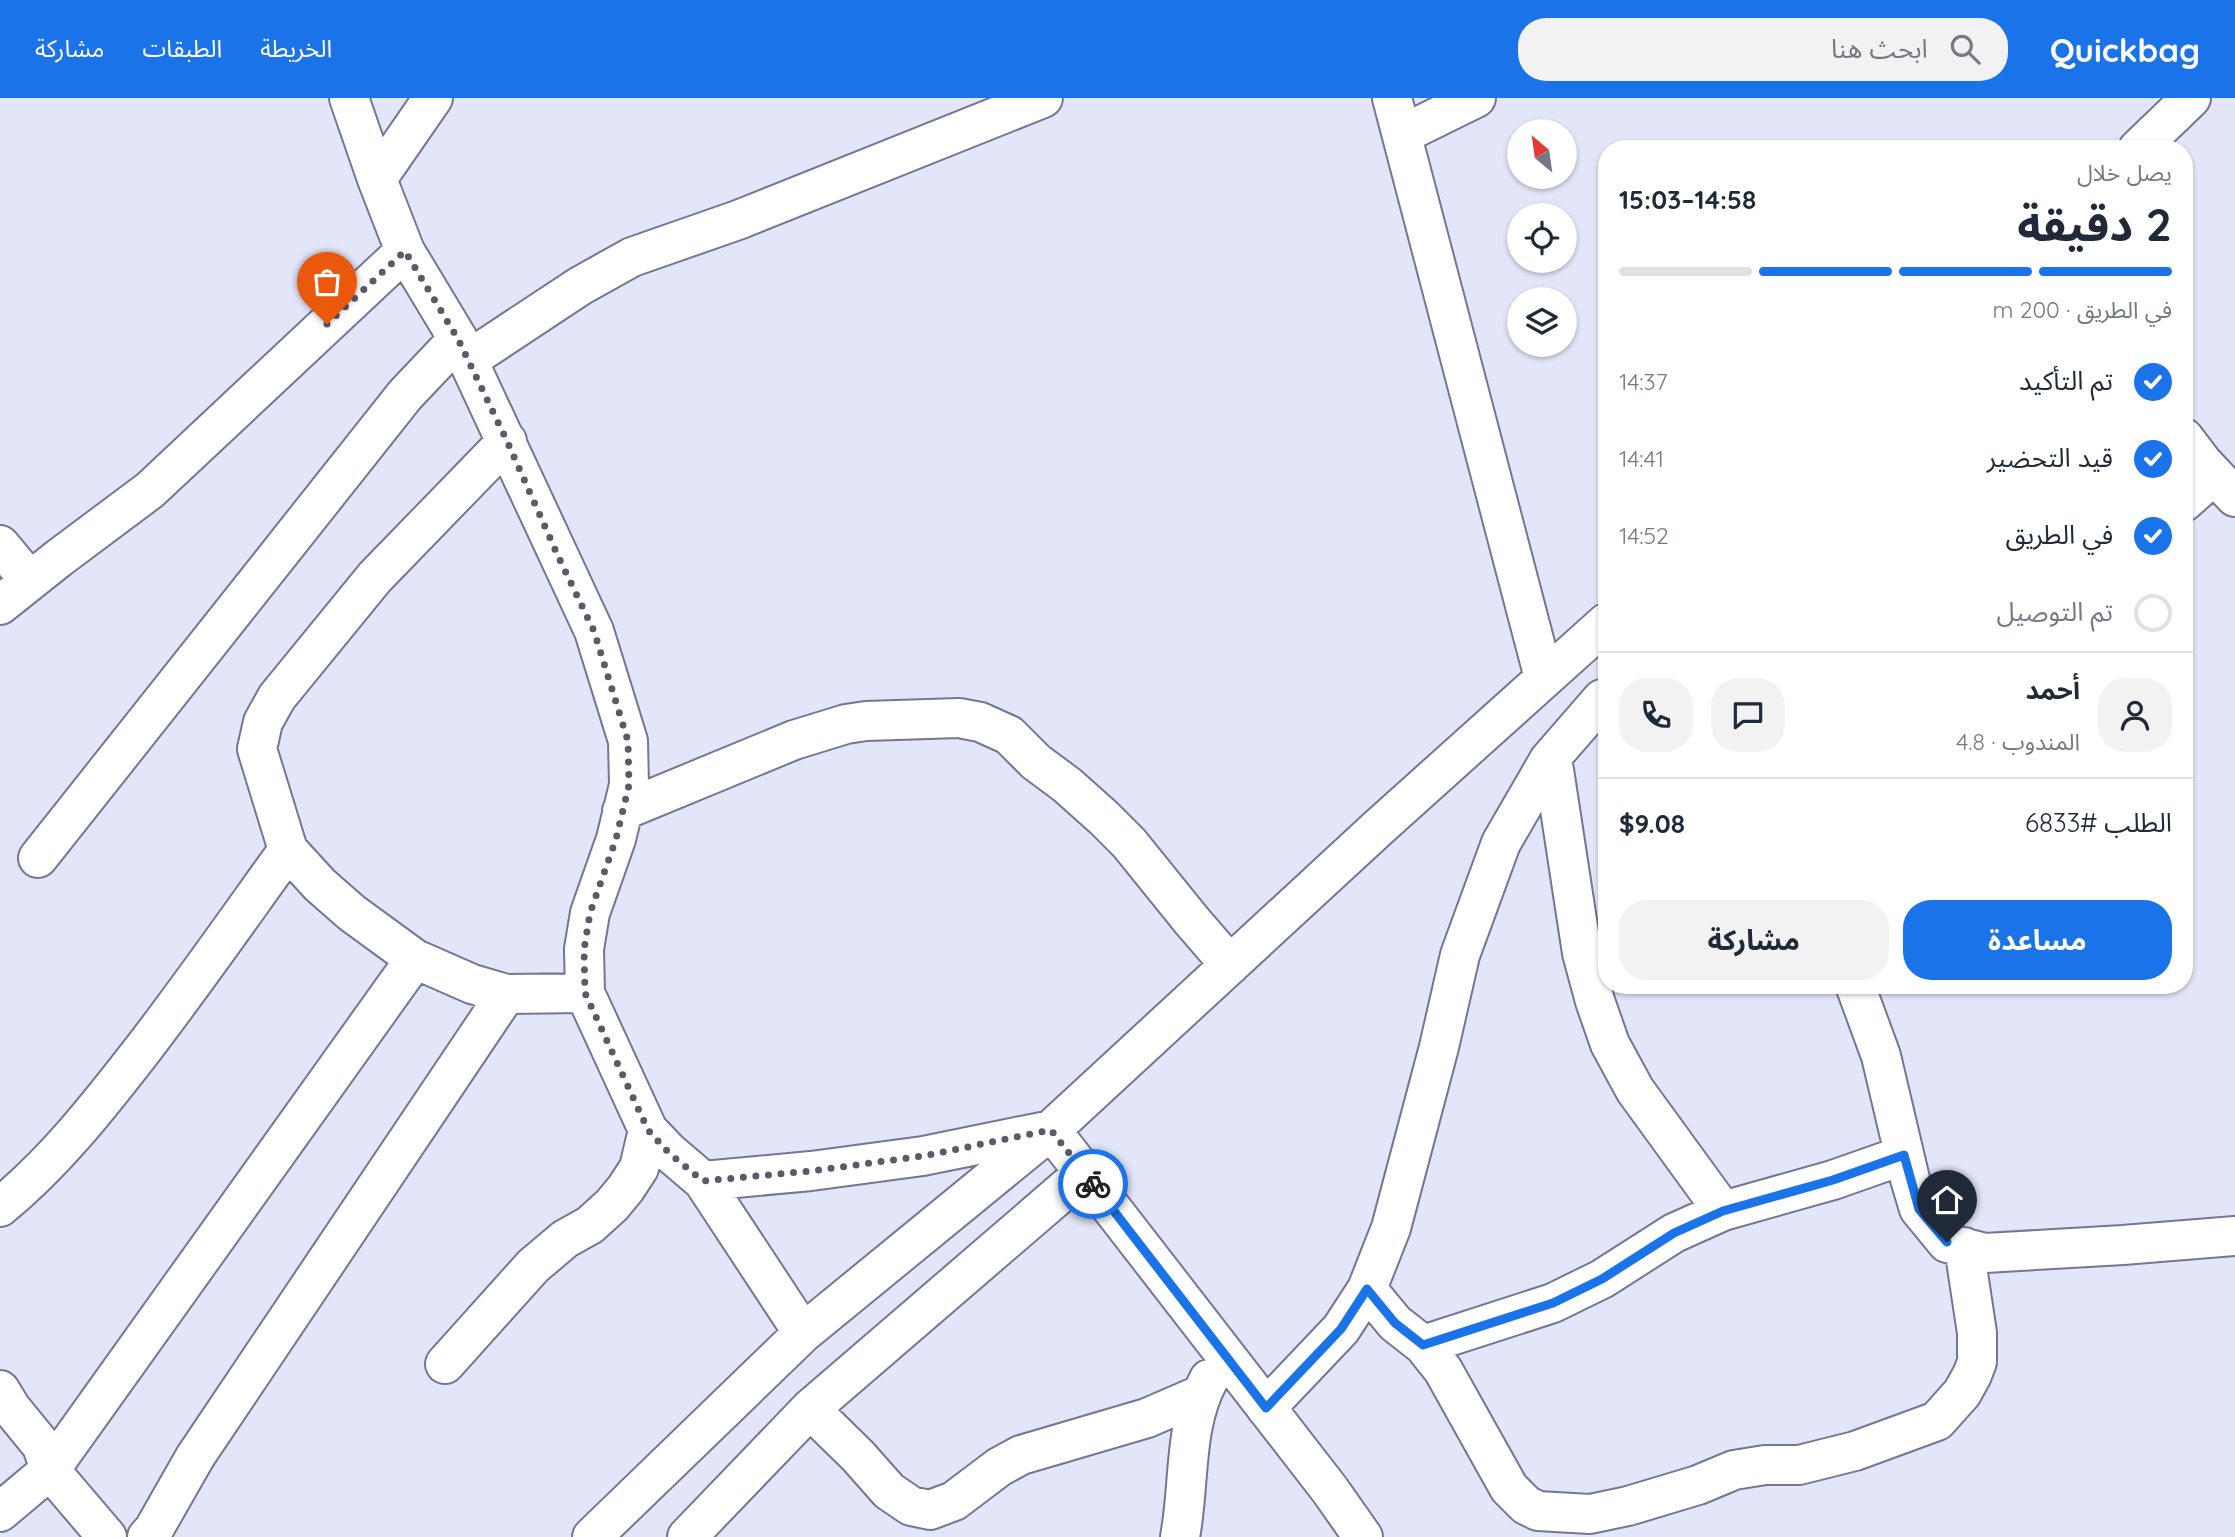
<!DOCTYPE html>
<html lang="ar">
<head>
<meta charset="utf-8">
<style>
	body { margin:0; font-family:Quicksand,"Noto Sans Arabic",sans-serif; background:#f2f2f3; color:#1f2937; direction:rtl; height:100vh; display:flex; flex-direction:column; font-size:26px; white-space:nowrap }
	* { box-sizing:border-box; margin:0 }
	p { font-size:23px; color:#747a83 }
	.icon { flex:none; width:38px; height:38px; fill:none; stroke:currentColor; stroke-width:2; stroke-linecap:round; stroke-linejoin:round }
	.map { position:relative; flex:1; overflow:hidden; direction:ltr }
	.details { position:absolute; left:1598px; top:42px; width:595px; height:854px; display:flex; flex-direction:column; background:#fff; border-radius:28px; box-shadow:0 2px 5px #0004; direction:rtl }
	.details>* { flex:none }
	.needle { width:46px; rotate:331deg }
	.fabs { position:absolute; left:1507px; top:21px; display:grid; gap:14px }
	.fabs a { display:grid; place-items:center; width:70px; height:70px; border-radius:50%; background:#fff; box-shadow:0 2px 5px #0004; font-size:35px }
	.pin { position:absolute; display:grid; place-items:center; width:60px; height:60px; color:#fff; margin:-72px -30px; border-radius:50% 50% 50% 0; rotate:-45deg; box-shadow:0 0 7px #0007 }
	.pin .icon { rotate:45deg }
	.courier { position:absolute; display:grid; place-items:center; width:70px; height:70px; margin:-35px; border:5px solid #1a73e8; border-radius:50%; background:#fff; color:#222; box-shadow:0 2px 9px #0007 }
	.headline em { font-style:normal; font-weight:700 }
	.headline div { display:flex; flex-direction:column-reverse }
	.headline { display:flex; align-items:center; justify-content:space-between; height:119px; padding:0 21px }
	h1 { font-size:46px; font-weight:700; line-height:52px }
	.bar { display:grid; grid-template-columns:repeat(4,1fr); gap:10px 7px; align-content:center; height:84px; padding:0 21px }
	.bar i { height:9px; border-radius:5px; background:#e0e1e3 }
	.bar .selected { background:#1a73e8 }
	.bar p { grid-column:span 4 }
	.line { display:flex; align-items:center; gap:18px; padding:0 21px; border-top:2px solid #e0e1e3 }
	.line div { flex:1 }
	.round { display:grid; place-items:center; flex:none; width:74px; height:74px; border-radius:28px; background:#f2f2f3 }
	ol { padding:0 21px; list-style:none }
	li { display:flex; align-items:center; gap:21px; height:77px }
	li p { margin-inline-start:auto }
	li .icon { padding:7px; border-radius:50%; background:#1a73e8; color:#fff; stroke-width:4 }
	li:last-child { color:#747a83 }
	li i { width:38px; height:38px; border:4px solid #e0e1e3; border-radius:50% }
	.action { display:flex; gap:14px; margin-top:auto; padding:14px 21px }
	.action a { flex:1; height:80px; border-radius:28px; background:#1a73e8; color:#fff; font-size:28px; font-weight:700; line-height:80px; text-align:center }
	.action a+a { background:#f2f2f3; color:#1f2937 }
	header { display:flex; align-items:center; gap:42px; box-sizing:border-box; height:98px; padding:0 35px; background:#1a73e8; color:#fff }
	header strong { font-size:33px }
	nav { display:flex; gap:38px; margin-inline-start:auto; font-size:24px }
	.search { width:490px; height:63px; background:#f2f2f3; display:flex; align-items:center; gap:18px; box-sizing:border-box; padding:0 24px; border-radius:28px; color:#747a83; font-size:26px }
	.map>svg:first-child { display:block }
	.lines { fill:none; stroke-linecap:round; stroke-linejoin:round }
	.minor-casing { stroke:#747694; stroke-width:42 }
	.minor { stroke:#fff; stroke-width:38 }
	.done { stroke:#5a5b69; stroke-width:7; stroke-dasharray:0 12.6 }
	.route { stroke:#1a73e8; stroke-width:9 }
</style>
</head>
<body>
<header>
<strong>Quickbag</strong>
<div class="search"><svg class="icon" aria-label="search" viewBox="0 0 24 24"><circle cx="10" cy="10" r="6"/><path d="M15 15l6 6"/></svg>ابحث هنا</div>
<nav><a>الخريطة</a><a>الطبقات</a><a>مشاركة</a></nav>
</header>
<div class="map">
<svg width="2235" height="1439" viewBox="0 0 2235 1439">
	<rect width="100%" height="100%" fill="#e3e5f9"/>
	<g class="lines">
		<g class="minor-casing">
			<path id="minor" d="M349,0L377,81L405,153L458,241L594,533L628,643L629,687L616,741L590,815L584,851L585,895L648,1032L669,1054L703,1083L811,1073L923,1058L1051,1032L1330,1392L1363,1439
				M1392,0L1544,580
				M1403,36L1476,0
				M2138,51L2191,0
				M377,81L433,0
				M468,262L580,188L632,159L738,122L1043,0
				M2184,340L2203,365L2235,399
				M507,343L375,479L277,599L263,624L257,651L288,752L320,787L352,815L415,861L472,886L506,896L585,895
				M2184,404L2214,377
				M0,447L30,483
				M0,507L59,460L150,392L405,153
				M1549,662L1554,672L1582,855L1595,903L1610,946L1635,992L1723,1113
				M622,713L794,642L846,626L866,623L959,620L980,624L1009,637L1036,664L1067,687L1104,720L1129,745L1192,823L1230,867
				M38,760L405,297L458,241
				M1855,887L1881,958L1910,1081L1919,1111L1947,1145L1985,1155L2123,1147L2235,1138
				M703,1083L803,1235
				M0,1109C54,1065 98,1009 140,955C191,889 239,820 288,752
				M1367,1191L1395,1225L1423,1247L1443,1272L1509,1390L1526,1407L1538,1413L1590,1416L1628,1408L1698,1387L1734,1372L1765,1367H1799L1855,1353L1937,1323L1962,1295L1972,1277L1977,1264V1235L1964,1149
				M1423,1247L1553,1205L1602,1181L1674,1135L1723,1113L1833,1082L1904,1057
				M445,1266L533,1168L565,1141L590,1127L612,1107L626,1090L639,1070L648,1032
				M0,1292L11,1310L42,1348L50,1372L0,1414
				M1266,1310L1341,1231L1367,1191L1391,1130L1439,949L1460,857L1501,745L1549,662L1602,601
				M810,1311L858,1358L889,1393L911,1408L930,1412L954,1403L999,1369L1021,1357L1147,1320L1200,1297
				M107,1439L50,1372L415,861
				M147,1439L154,1431L195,1359L506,896
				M592,1439L803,1235L1051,1032L1378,730L1606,525
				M687,1439L810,1311L1084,1075
				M1180,1439C1190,1387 1183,1328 1209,1281"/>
		</g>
		<use href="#minor" class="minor"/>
	</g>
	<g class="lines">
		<path class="done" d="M327,226L405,153L458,241L507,343L558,458L594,533L628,643L629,687L616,741L590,815L584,852L585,895L648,1032L669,1055L703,1083L811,1073L923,1058L1051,1032L1093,1086"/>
		<path class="route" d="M1093,1086L1266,1310L1341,1231L1367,1191L1395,1225L1423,1247L1553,1205L1602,1181L1674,1135L1723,1113L1833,1082L1904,1057L1919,1111L1947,1144"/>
	</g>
</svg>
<div class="fabs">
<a><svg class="needle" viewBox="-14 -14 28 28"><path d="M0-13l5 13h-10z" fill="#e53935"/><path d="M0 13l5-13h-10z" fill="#747a83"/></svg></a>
<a><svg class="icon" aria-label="locate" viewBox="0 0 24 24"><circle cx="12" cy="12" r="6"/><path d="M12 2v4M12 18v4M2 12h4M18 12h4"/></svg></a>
<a><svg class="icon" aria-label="layers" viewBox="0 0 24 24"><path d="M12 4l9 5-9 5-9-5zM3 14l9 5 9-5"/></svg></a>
</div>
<div class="pin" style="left:327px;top:226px;background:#ea580c"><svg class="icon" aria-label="bag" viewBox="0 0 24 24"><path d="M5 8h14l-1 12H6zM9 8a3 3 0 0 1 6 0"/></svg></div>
<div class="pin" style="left:1947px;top:1144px;background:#1f2937"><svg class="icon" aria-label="home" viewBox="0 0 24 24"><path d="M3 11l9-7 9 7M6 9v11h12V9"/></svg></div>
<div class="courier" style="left:1093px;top:1086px"><svg class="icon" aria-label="bike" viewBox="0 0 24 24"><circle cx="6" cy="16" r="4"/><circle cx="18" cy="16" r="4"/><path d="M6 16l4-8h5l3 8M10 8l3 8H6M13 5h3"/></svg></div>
<section class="details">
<div class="headline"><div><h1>2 دقيقة</h1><p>يصل خلال</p></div><em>14:58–15:03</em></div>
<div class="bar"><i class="selected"></i><i class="selected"></i><i class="selected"></i><i></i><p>في الطريق · 200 m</p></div>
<ol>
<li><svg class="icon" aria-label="check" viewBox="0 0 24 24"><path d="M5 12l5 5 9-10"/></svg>تم التأكيد<p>14:37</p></li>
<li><svg class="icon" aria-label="check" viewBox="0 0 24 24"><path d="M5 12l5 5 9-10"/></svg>قيد التحضير<p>14:41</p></li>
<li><svg class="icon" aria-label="check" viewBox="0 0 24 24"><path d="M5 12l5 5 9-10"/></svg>في الطريق<p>14:52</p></li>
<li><i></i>تم التوصيل</li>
</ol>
<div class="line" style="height:126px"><a class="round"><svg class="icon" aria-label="person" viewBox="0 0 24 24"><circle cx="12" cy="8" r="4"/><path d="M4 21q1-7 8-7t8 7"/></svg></a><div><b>أحمد</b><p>المندوب · 4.8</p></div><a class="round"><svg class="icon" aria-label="chat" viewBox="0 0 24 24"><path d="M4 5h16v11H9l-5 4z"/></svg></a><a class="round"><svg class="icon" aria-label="phone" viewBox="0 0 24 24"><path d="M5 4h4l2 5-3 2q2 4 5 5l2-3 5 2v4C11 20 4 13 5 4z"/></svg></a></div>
<div class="line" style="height:91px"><div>الطلب #6833</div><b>$9.08</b></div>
<div class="action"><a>مساعدة</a><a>مشاركة</a></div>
</section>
</div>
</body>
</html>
